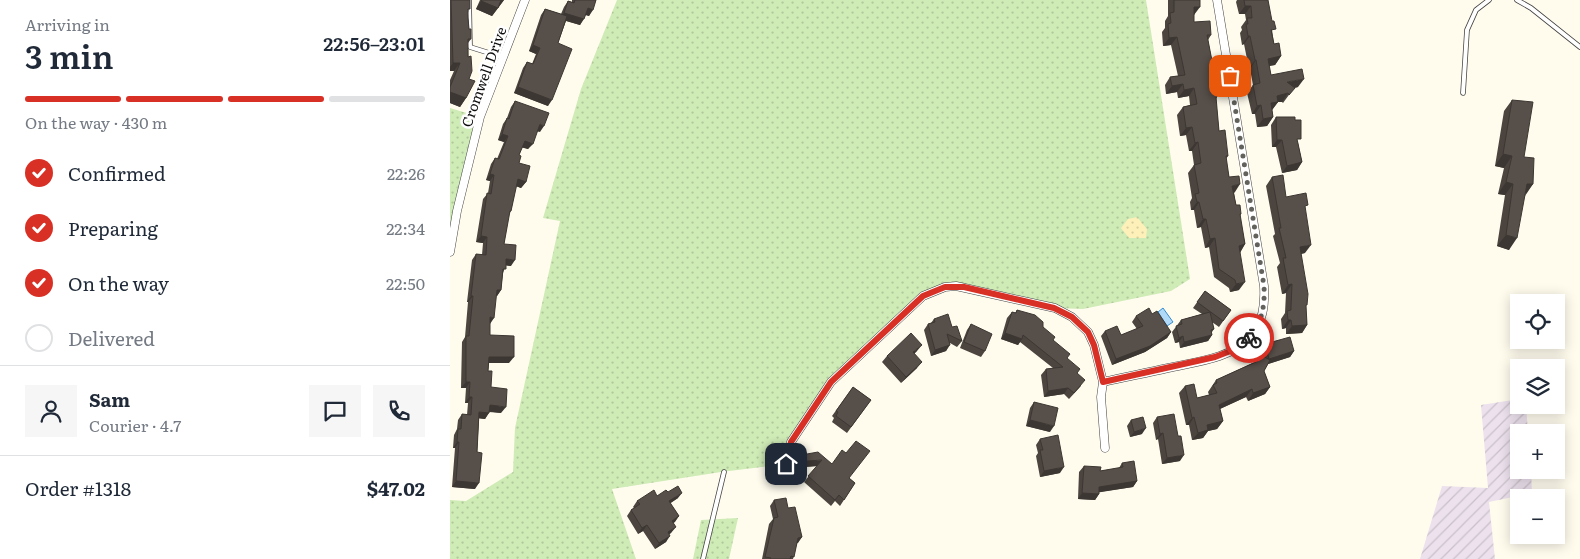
<!DOCTYPE html>
<html lang="en">
<head>
<meta charset="utf-8">
<style>
	body { margin:0; font-family:Literata,serif; background:#f6f6f7; color:#1f2937; height:100vh; display:flex; flex-direction:column; font-size:19px; white-space:nowrap }
	* { box-sizing:border-box; margin:0 }
	p { font-size:16px; color:#747a83 }
	.icon { flex:none; width:28px; height:28px; fill:none; stroke:currentColor; stroke-width:2; stroke-linecap:round; stroke-linejoin:round }
	.map { position:relative; flex:1; overflow:hidden }
	.sheet { display:flex; flex-direction:column; background:#fff; width:450px }
	.sheet>* { flex:none }
	.fabs { position:absolute; left:1060px; top:294px; display:grid; gap:10px }
	.fabs a { display:grid; place-items:center; width:55px; height:55px; border-radius:0px; background:#fff; box-shadow:0 2px 12px #0003; font-size:25px }
	.pin { position:absolute; display:grid; place-items:center; width:42px; height:42px; color:#fff; margin:-21px; border-radius:10px; box-shadow:0 2px 8px #0006 }
	.courier { position:absolute; display:grid; place-items:center; width:50px; height:50px; margin:-25px; border:4px solid #d93025; border-radius:50%; background:#fff; color:#222; box-shadow:0 1px 6px #0007 }
	.headline em { font-style:normal; font-weight:600 }
	.headline div { display:flex; flex-direction:column-reverse }
	.headline { display:flex; align-items:center; justify-content:space-between; height:85px; padding:0 25px }
	h1 { font-size:32px; font-weight:600; line-height:38px }
	.bar { display:grid; grid-template-columns:repeat(4,1fr); gap:8px 5px; align-content:center; height:60px; padding:0 25px }
	.bar i { height:6px; border-radius:4px; background:#e0e1e3 }
	.bar .current { background:#d93025 }
	.bar p { grid-column:span 4 }
	.line { display:flex; align-items:center; gap:12px; padding:0 25px; border-top:1px solid #e0e1e3 }
	.line div { flex:1 }
	.round { display:grid; place-items:center; flex:none; width:52px; height:52px; border-radius:0px; background:#f6f6f7 }
	ol { padding:0 25px; list-style:none }
	li { display:flex; align-items:center; gap:15px; height:55px }
	li p { margin-inline-start:auto }
	li .icon { padding:5px; border-radius:50%; background:#d93025; color:#fff; stroke-width:4 }
	li:last-child { color:#747a83 }
	li i { width:28px; height:28px; border:2px solid #e0e1e3; border-radius:50% }
	main { display:flex; flex:1; min-height:0 }
	.map>svg:first-child { display:block }
	.industrial { fill:url(#industrial-furrows) }
	.grass { fill:url(#grass-dots) }
	.sand { fill:url(#sand-dots) }
	.water { fill:#b1daf8; stroke:#358dd2 }
	.lines { fill:none; stroke-linecap:round; stroke-linejoin:round }
	.lane-casing { stroke:#414141; stroke-width:5.5 }
	.street-casing { stroke:#414141; stroke-width:9 }
	.lane { stroke:#fff; stroke-width:4 }
	.street { stroke:#fff; stroke-width:8 }
	.wall { fill:#4b443f }
	.shaded-wall { fill:#3d3733 }
	.building { fill:#574f49; stroke:#3d3733 }
	.done { stroke:#62615c; stroke-width:5; stroke-dasharray:0 9 }
	.route { stroke:#d93025; stroke-width:6 }
	.labels { text-anchor:middle; stroke-width:5; stroke-linejoin:round; paint-order:stroke }
	.street-label { font-size:14px; fill:#0e0e0e; stroke:#fff }
</style>
</head>
<body>
<main>
<section class="sheet">
<div class="headline"><div><h1>3 min</h1><p>Arriving in</p></div><em>22:56–23:01</em></div>
<div class="bar"><i class="current"></i><i class="current"></i><i class="current"></i><i></i><p>On the way · 430 m</p></div>
<ol>
<li><svg class="icon" aria-label="check" viewBox="0 0 24 24"><path d="M5 12l5 5 9-10"/></svg>Confirmed<p>22:26</p></li>
<li><svg class="icon" aria-label="check" viewBox="0 0 24 24"><path d="M5 12l5 5 9-10"/></svg>Preparing<p>22:34</p></li>
<li><svg class="icon" aria-label="check" viewBox="0 0 24 24"><path d="M5 12l5 5 9-10"/></svg>On the way<p>22:50</p></li>
<li><i></i>Delivered</li>
</ol>
<div class="line" style="height:90px"><a class="round"><svg class="icon" aria-label="person" viewBox="0 0 24 24"><circle cx="12" cy="8" r="4"/><path d="M4 21q1-7 8-7t8 7"/></svg></a><div><b>Sam</b><p>Courier · 4.7</p></div><a class="round"><svg class="icon" aria-label="chat" viewBox="0 0 24 24"><path d="M4 5h16v11H9l-5 4z"/></svg></a><a class="round"><svg class="icon" aria-label="phone" viewBox="0 0 24 24"><path d="M5 4h4l2 5-3 2q2 4 5 5l2-3 5 2v4C11 20 4 13 5 4z"/></svg></a></div>
<div class="line" style="height:65px"><div>Order #1318</div><b>$47.02</b></div>
</section>
<div class="map">
<svg width="1130" height="559" viewBox="0 0 1130 559">
	<defs>
		<pattern id="industrial-furrows" width="10" height="10" patternUnits="userSpaceOnUse" patternTransform="scale(1.25)"><rect width="10" height="10" fill="#ece1ed"/><path d="M-1 1l2-2M0 10L10 0M9 11l2-2" fill="none" stroke="#c9c0ca"/></pattern>
		<pattern id="grass-dots" width="8" height="8" patternUnits="userSpaceOnUse" patternTransform="scale(1.25)"><rect width="8" height="8" fill="#cfebb6"/><path d="M2 2h.1M6 6h.1" fill="none" stroke="#b1c89b" stroke-width="1.8" stroke-linecap="round"/></pattern>
		<pattern id="sand-dots" width="8" height="8" patternUnits="userSpaceOnUse" patternTransform="scale(1.25)"><rect width="8" height="8" fill="#fdf0b9"/><path d="M2 2h.1M6 6h.1" fill="none" stroke="#d8cd9e" stroke-width="1.8" stroke-linecap="round"/></pattern>
	</defs>
	<rect width="100%" height="100%" fill="#fffcee"/>
	<path class="industrial" d="M1069,399V405H1076L1078,432H1069V470H1081L1082,493L1039,502L1045,559H970L992,486L1038,488L1031,405Z"/>
	<path class="grass" d="M167,0H696L740,279L721,291L633,309L604,308L514,287L479,293L381,382L341,442L336,464L271,472L162,489L186,559H0V500L16,501L63,472L65,428L110,221L93,218L131,89Z
		M0,108L30,117L0,252Z
		M288,518L279,559H243L251,520Z"/>
	<path class="sand" d="M687,217L697,229L696,238H679L671,228L678,219Z"/>
	<path class="water" d="M713,308L723,322L717,326L708,312Z"/>
	<g class="lines">
		<g class="lane-casing">
			<path id="lane" d="M19,0L20,47L52,57
				M1067,0L1081,8L1130,47
				M1013,93L1017,30L1026,10L1039,0
				M253,559L274,472"/>
		</g>
		<g class="street-casing">
			<path id="street" d="M0,252L7,211L30,117L75,0
				M653,382C675,377 696,373 718,368C745,362 781,359 800,337C813,323 815,305 814,286L767,0
				M336,464L341,442L381,382L473,296L495,287L506,286L605,308L622,317L638,332L644,345L653,382L651,397L655,448"/>
		</g>
		<use href="#lane" class="lane"/>
		<use href="#street" class="street"/>
	</g>
	<path class="wall" d="M0,0H20L18,13L19,29L21,39L18,43L19,79L16,98L10,107L0,103V80L4,71H0Z
		M30,0H54L42,16L26,9Z
		M122,0H146L139,16L135,15L130,25L116,21L108,43L98,106L64,93L73,68L77,62L82,64L86,54L79,51L91,15L95,9L111,14L114,7L118,1L122,2Z
		M718,0H750L744,15V22L761,35L758,40L763,66L762,69L767,97L766,99L769,131L778,156L776,159L779,177L785,192L784,193L786,205L791,214L790,216L795,244L790,252L789,290L780,292L779,288L764,277L759,247L755,248L751,227L747,228L744,210H741L740,202L742,198L738,173L744,165L742,151H739L736,135L730,136L727,115L733,107L740,105L739,96L728,98L727,92L716,94L715,85L720,77L728,76L721,45L713,46L712,32L715,28V21L718,16Z
		M787,0H818L824,44L831,56L825,65L819,66L821,75L848,87L844,88L833,103L832,102H828L822,110L823,117L817,126L807,127L805,114H802L797,93L803,85L800,69H799L794,44L792,45L790,33L792,30L791,27L796,20L795,14H789L786,2Z
		M1062,100L1074,157L1083,184L1075,194L1059,250L1047,246L1055,195L1048,194L1054,168L1045,166L1054,111Z
		M65,101L90,132L87,131L78,149L72,147L69,155V163L76,182L71,188L66,186L61,211L59,214L54,244L61,266L56,265L53,273L51,290L47,296H46L40,323V335L59,363H39L38,371L41,387L51,413L39,412L35,419L29,418L25,489L2,487L5,448H3L4,435L7,429L8,420L12,414L17,415L18,403H15L16,388H11L12,342L15,337L18,302H17L22,260L26,254L32,255L33,243L26,242L33,199L38,193L40,181L36,180L41,164L45,158L47,159L54,142L48,140L53,124L57,118L61,107Z
		M826,117L848,143L852,162L847,170L832,173L826,147H822L821,125Z
		M822,177L836,197L855,208V253L851,254L857,325L852,333L836,334V328L832,329L831,319L835,313L836,293L832,294L827,267L830,263L823,236L825,234L816,186Z
		M755,291L781,310L769,327L762,322L764,329L762,332V335L758,341L730,348L729,342L725,343L722,332L731,320L752,314L743,308Z
		M567,310L593,327L617,358L627,373L631,386L619,399L614,394L594,397L591,375L596,369L603,368L570,342L568,345L551,339L557,318L562,312L565,313Z
		M702,314L721,332L717,338L695,352L662,365L651,336L655,331L671,335L687,329L682,322L686,316Z
		M484,319L502,327L512,341L507,347L500,343L496,351L481,356L474,330L478,324L481,323Z
		M521,324L535,351L531,357L510,348L517,330Z
		M815,344L844,351L840,357L818,364L814,371L820,387L815,394L798,401L796,397L770,409L773,421L767,429L758,431L753,438L742,440L739,425H736L729,393L735,386L747,398L759,395L758,392L766,380L807,361L811,355L812,356L810,350Z
		M467,351L464,354L467,368L451,383L432,362L437,356Z
		M403,387L421,400L397,433L382,422L384,418L382,416Z
		M584,402L600,432L576,426L580,408Z
		M707,417L730,461L712,464L708,439L706,440L703,423Z
		M681,420L692,434L680,437L677,426Z
		M590,439L610,473L590,477L586,456L588,453L586,445Z
		M346,456L382,464L405,483L390,506L385,501L381,506L354,482L367,466L340,468L342,462Z
		M672,463L687,481L683,487L649,492V494L645,500L628,499L629,472L634,466L650,471L669,468Z
		M218,492L228,498L220,503L229,516L223,523L221,533L219,534L216,542L205,549L193,531L188,534L177,516L181,510L184,508L183,507L187,501L207,496Z
		M324,500L338,508L352,537L347,543L343,559H312L319,524L323,519L320,506Z"/>
	<path class="shaded-wall" d="M51,0H54L42,16L26,9L31,1Z
		M795,6H801L795,14H789Z
		M744,7H750L744,15Z
		M138,8L143,10L139,16L134,14Z
		M114,13L134,19L130,25L110,19Z
		M798,36H800L794,44L792,45Z
		M727,37L721,45L713,46L719,38Z
		M83,45L90,48L86,54L79,51Z
		M831,56L825,65L812,67L818,59Z
		M805,60H806L800,69H799Z
		M3,63H10L4,71H0V67Z
		M854,79L848,87L844,88L833,103L844,88L837,82Z
		M733,84L727,92L716,94L722,86Z
		M68,87L102,100L98,106L64,93Z
		M744,88L739,96L728,98L734,90Z
		M0,92L16,98L10,107L0,103Z
		M838,93L832,102H828L822,110L821,103L827,96Z
		M811,105L805,114H802L807,106Z
		M823,117L817,126L807,127L813,119Z
		M90,124L94,126L90,132L85,130Z
		M742,127L736,135L730,136L736,128Z
		M52,134L58,136L54,142L48,140Z
		M827,140H832L826,147H822Z
		M75,141L83,144L78,149L70,147Z
		M748,142L742,151H739L745,143Z
		M1053,154L1062,156L1054,168L1045,166Z
		M852,162L847,170L832,173L837,166Z
		M40,174L44,175L40,181L36,180Z
		M68,179L76,182L71,188L63,185Z
		M1056,182L1063,184L1055,195L1048,194Z
		M790,184L785,192L777,194L782,186Z
		M1077,184H1083L1075,196Z
		M747,202H749L744,210H741Z
		M753,219H756L751,227L747,228Z
		M1056,235L1067,238L1059,250L1047,246Z
		M31,236L37,237L33,243L26,242Z
		M765,238L759,247L755,248L760,239Z
		M795,244L790,253L789,246Z
		M861,245L855,253L844,255L850,247Z
		M56,259L65,260L61,266L52,265Z
		M795,282L789,290L780,292L786,284Z
		M842,284L836,293L832,294L838,285Z
		M47,290H51L47,296H42Z
		M21,296H23L18,302H17Z
		M40,317L44,318L40,324Z
		M838,320H841L836,328L832,329Z
		M857,325L852,333L836,334L842,326Z
		M721,332L717,338L695,352L662,365L666,359Z
		M555,333L572,339L568,345L551,339Z
		M762,335L758,341L730,348L734,342Z
		M733,336L729,342L725,343L729,338Z
		M472,345L467,351L459,358L463,352Z
		M500,345L496,351L481,356L485,350Z
		M844,351L840,357L815,365L819,359Z
		M39,357H64L59,363H35Z
		M472,362L467,368L451,383L456,377Z
		M16,382H20L16,388H11Z
		M820,387L815,394L798,401L803,393Z
		M618,388L614,394L594,397L598,391Z
		M802,389L796,397L763,412L769,405Z
		M19,397H22L18,403H15Z
		M40,405L56,407L51,413L36,411Z
		M29,412L39,413L35,419L25,418Z
		M744,417L739,425H736L742,418Z
		M580,420L604,426L600,432L576,426Z
		M773,421L767,429L758,431L753,438L742,440L748,433L757,425Z
		M696,428L692,434L680,437L684,432Z
		M713,433L708,439L706,440L710,434Z
		M7,442H9L5,448H3Z
		M734,455L730,461L712,464L717,458Z
		M372,460L368,466L340,468L344,462Z
		M614,467L610,473L590,477L594,471Z
		M6,481L29,483L25,489L2,487Z
		M687,481L683,487L645,493L649,487Z
		M232,493L228,498L215,507L219,501Z
		M632,493L649,494L645,500L628,499Z
		M229,516L225,522L218,527L222,521Z
		M197,525L193,531L188,534L192,528Z
		M226,527L221,533L213,538L218,532Z
		M220,536L216,542L205,549L209,543Z
		M352,537L348,543L344,544L348,538Z"/>
	<path class="building" d="M1,0H20V9H18V18L19,29H21V39H18V57L21,56L22,71L19,79L25,81L16,98L0,92V87L10,63H3Z
		M32,0H51L48,8L31,1Z
		M125,0H146L143,10L138,8L134,19L114,13L118,1L124,3Z
		M724,0H750V7H744V22L760,21L761,35H757L763,66L761,67L767,97H766L769,131L775,130L778,156H776L779,177L789,176L790,184L782,186L786,205H790L791,214H790L795,244L789,246L795,282L786,284L785,280L769,269L765,238L760,239L756,219H753L749,202H747L745,194L749,193L744,165L751,163L748,142L745,143L742,127L736,128L733,107L747,104L744,88L734,90L733,84L722,86L720,77L735,75L727,37L719,38L718,24L721,23L720,13L724,12Z
		M794,0H818L822,21H824L826,29L821,30L824,44L829,43L831,56L818,59L821,75L852,69L854,79L837,82L845,88L839,95L838,93L827,96L828,102L821,103L823,117L813,119L811,105L807,106L803,85L810,83L806,60H805L800,36H798L796,24H798L797,18H802L801,6H795Z
		M95,9L117,16L108,43L122,49L102,100L68,87L77,62L83,64L90,48L83,45Z
		M1062,100L1083,102L1074,157L1084,158L1083,184H1077L1067,238L1056,235L1063,184L1056,182L1062,156L1053,154Z
		M65,101L99,113L94,126L90,124L83,144L75,141L69,155L71,156L69,163L80,166L76,182L68,179L61,211H60L54,244L66,245L65,260L56,259V269H53L51,290H47L44,318L40,317V335L64,336V357H39L38,371H42L41,387L57,389L56,407L40,405L39,413L29,412L27,452L32,453L29,483L6,481L9,442H7L8,429H11L12,414L21,415L22,397H19L20,382H16V336H19L23,296H21L26,254L36,255L37,237L31,236L37,193L41,194L44,175L40,174L45,158L49,159L58,136L52,134L57,118L59,119Z
		M826,117H845V120H851V139H847L852,162L837,166L832,140H827Z
		M833,175L836,197L856,193L858,205L855,206L861,245L850,247L858,294L857,305H856L857,325L842,326L841,320H838L837,311L841,310V307L842,284L838,285L833,258H836L829,228H831L822,177Z
		M755,291L781,310L773,321L747,302Z
		M699,308L702,314L707,311L721,332L700,346L666,359L655,331L667,326L671,335L693,326L686,316Z
		M567,310L585,315L593,322V327L605,337L603,340L620,354L617,358L630,369L627,373L635,380L624,393L618,388L598,391L596,369L613,367L573,335L572,339L555,333L562,312L566,313Z
		M760,312L764,329L761,330L762,335L734,342L733,336L729,338L726,326L732,324L731,320Z
		M498,314L502,327L507,326L512,341L497,334L500,345L485,350L478,324L485,322L484,319Z
		M521,324L542,334L535,351L514,342Z
		M461,333L472,345L463,352L472,362L456,377L437,356Z
		M840,337L844,351L819,359L815,344Z
		M811,355L820,360L814,371L820,387L803,393L802,389L769,405L773,421L757,425L758,430L748,433L744,417L742,418L735,386L744,384L747,398L767,393L763,385L767,383L766,380L808,361Z
		M403,387L421,400L401,427L386,416L388,412L386,411Z
		M584,402L608,408L604,426L580,420Z
		M724,414L728,436H731L734,455L717,458L713,433L710,434L707,417Z
		M693,417L696,428L684,432L681,420Z
		M608,435L614,467L594,471L590,450H593L590,439Z
		M406,441L420,451L399,478L405,483L394,500L389,495L385,500L358,476L372,460L344,462L346,456L368,452L382,464L392,450L396,453Z
		M684,461L687,481L649,487V494L632,493L634,466L651,467L650,471L673,467L672,463Z
		M228,486L232,493L219,501L229,516L222,521L226,527L218,532L220,536L209,543L197,525L192,528L181,510L190,504L187,501L204,490L207,496L216,490L218,492Z
		M336,498L338,508L345,507L352,537L348,538L344,557L341,556L340,559H320L321,558L315,557L324,518L328,517L324,500Z"/>
	<g class="lines">
		<path class="done" d="M780,76L814,286C815,306 812,323 799,338"/>
		<path class="route" d="M336,464L341,442L381,382L473,296L495,287H514L604,308L622,317L638,332L644,345L653,382L765,357L788,348L799,338"/>
	</g>
	<g class="labels">
		<g class="street-label">
			<text transform="translate(34 77) rotate(-70)" y="5">Cromwell Drive</text>
		</g>
	</g>
</svg>
<div class="fabs">
<a><svg class="icon" aria-label="locate" viewBox="0 0 24 24"><circle cx="12" cy="12" r="6"/><path d="M12 2v4M12 18v4M2 12h4M18 12h4"/></svg></a>
<a><svg class="icon" aria-label="layers" viewBox="0 0 24 24"><path d="M12 4l9 5-9 5-9-5zM3 14l9 5 9-5"/></svg></a>
<a>+</a>
<a>−</a>
</div>
<div class="pin" style="left:780px;top:76px;background:#ea580c"><svg class="icon" aria-label="bag" viewBox="0 0 24 24"><path d="M5 8h14l-1 12H6zM9 8a3 3 0 0 1 6 0"/></svg></div>
<div class="pin" style="left:336px;top:464px;background:#1f2937"><svg class="icon" aria-label="home" viewBox="0 0 24 24"><path d="M3 11l9-7 9 7M6 9v11h12V9"/></svg></div>
<div class="courier" style="left:799px;top:338px"><svg class="icon" aria-label="bike" viewBox="0 0 24 24"><circle cx="6" cy="16" r="4"/><circle cx="18" cy="16" r="4"/><path d="M6 16l4-8h5l3 8M10 8l3 8H6M13 5h3"/></svg></div>
</div>
</main>
</body>
</html>
